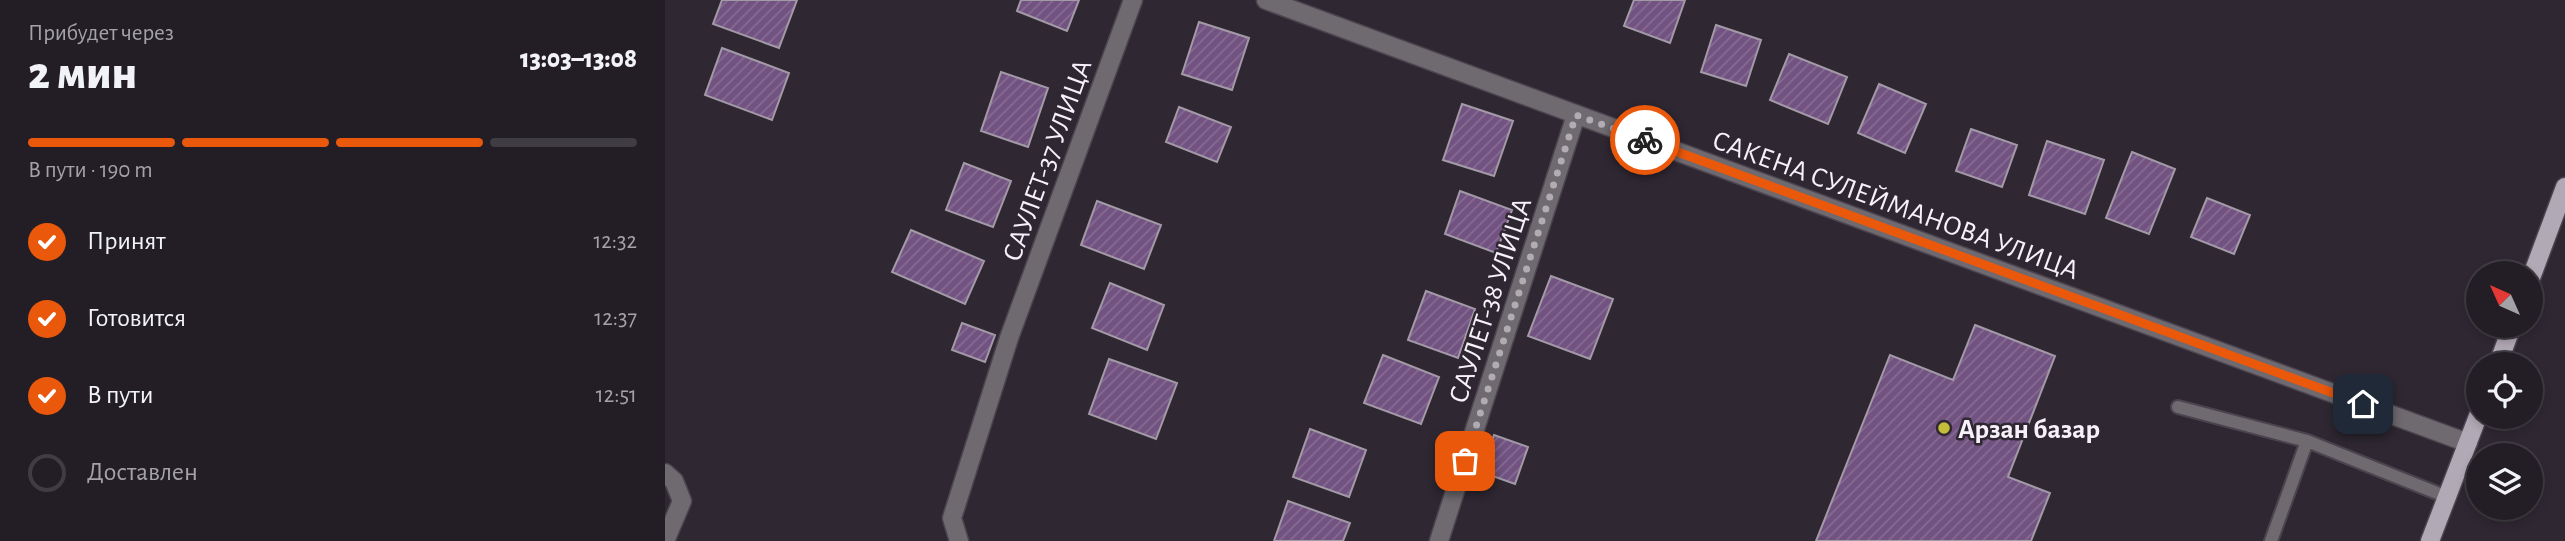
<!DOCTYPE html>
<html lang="ru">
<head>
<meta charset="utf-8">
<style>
	body { margin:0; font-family:"Alegreya Sans",sans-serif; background:#2f2b32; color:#f1f3f6; height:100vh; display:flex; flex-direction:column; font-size:26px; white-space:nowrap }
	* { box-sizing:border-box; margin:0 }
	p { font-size:23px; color:#a3a2a7 }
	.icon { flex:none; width:38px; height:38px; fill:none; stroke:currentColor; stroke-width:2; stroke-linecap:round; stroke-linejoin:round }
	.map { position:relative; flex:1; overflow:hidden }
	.panel { display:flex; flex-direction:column; background:#231e26; width:665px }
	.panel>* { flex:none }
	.needle { width:46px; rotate:315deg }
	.fabs { position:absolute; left:1801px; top:261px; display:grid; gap:14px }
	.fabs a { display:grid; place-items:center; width:77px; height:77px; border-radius:50%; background:#231e26; box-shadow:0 4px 10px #0003,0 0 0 2px #403c43; font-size:35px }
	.pin { position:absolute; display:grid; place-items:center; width:60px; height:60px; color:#fff; margin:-30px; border-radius:14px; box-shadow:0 4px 10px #0006 }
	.courier { position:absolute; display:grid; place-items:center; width:70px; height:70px; margin:-35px; border:5px solid #ea580c; border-radius:50%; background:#fff; color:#222; box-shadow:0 2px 9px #0007 }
	.headline em { font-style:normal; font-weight:800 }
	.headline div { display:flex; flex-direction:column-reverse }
	.headline { display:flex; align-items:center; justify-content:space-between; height:119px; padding:0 28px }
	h1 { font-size:46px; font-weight:800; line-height:52px }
	.bar { display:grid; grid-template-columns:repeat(4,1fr); gap:10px 7px; align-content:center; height:84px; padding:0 28px }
	.bar i { height:9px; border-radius:5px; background:#403c43 }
	.bar .selected { background:#ea580c }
	.bar p { grid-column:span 4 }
	ol { padding:0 28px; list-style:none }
	li { display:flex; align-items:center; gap:21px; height:77px }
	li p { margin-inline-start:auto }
	li .icon { padding:7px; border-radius:50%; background:#ea580c; color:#fff; stroke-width:4 }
	li:last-child { color:#a3a2a7 }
	li i { width:38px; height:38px; border:4px solid #403c43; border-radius:50% }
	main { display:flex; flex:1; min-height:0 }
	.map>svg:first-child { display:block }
	.building { fill:url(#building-hatch); stroke:#a39aa7; stroke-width:2 }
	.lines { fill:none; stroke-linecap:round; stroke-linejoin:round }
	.service-casing { stroke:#4b444f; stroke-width:16 }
	.minor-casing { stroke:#4b444f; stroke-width:21 }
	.primary-casing { stroke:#4b444f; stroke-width:21 }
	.service { stroke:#6e6a70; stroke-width:12 }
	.minor { stroke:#6e6a70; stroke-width:18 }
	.primary { stroke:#b1a9b5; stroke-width:18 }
	.done { stroke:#b1abb4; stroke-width:7; stroke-dasharray:0 12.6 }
	.route { stroke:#ea580c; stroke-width:9 }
	.poi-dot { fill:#c6bc3c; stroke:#2f2833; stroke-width:2.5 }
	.labels { text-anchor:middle; stroke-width:5; stroke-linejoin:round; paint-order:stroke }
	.street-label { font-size:28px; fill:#f7f2f9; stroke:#2f2833 }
	.poi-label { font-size:28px; font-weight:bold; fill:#f7f2f9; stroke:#2f2833; text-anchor:start }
</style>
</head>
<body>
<main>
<section class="panel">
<div class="headline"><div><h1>2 мин</h1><p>Прибудет через</p></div><em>13:03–13:08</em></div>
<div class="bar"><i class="selected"></i><i class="selected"></i><i class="selected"></i><i></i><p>В пути · 190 m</p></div>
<ol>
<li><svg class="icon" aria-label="check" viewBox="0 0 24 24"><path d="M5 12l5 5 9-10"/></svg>Принят<p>12:32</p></li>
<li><svg class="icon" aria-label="check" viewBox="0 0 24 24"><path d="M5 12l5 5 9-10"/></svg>Готовится<p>12:37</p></li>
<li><svg class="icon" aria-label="check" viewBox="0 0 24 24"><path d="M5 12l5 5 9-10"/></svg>В пути<p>12:51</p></li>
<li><i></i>Доставлен</li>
</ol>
</section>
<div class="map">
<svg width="1900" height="541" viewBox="0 0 1900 541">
	<defs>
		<pattern id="building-hatch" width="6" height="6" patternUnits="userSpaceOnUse" patternTransform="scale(1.75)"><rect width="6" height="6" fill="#715280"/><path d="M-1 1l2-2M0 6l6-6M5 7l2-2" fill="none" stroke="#866b93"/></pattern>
	</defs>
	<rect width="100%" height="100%" fill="#2f2833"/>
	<path class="building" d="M57,0H132L114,48L48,24Z
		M356,0H414L402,31L352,11Z
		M969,0H1020L1005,43L959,26Z
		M534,22L584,38L567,90L517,74Z
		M1051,25L1096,40L1081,86L1036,72Z
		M57,48L124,73L107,120L40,95Z
		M1124,54L1182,77L1163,124L1105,100Z
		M336,72L383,88L363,147L316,131Z
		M1214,84L1261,104L1240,153L1193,133Z
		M797,104L848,121L829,176L778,160Z
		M514,107L566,127L552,162L501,142Z
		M1306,129L1352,145L1337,187L1291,171Z
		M1382,141L1439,160L1420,214L1364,195Z
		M1467,152L1510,169L1484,234L1441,218Z
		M299,163L346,181L328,227L281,210Z
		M795,191L847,210L831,253L780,234Z
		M1542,198L1585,215L1569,254L1526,237Z
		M432,201L496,225L479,269L416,245Z
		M246,230L319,261L300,304L227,272Z
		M886,276L948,299L925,359L863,336Z
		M445,283L499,305L482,350L427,328Z
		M761,291L810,309L793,358L743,340Z
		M297,323L330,335L320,362L287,350Z
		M1310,325L1390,356L1343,477L1385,493L1366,541H1151L1225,355L1288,380Z
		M718,355L774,377L756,424L699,403Z
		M444,359L512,383L491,439L424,414Z
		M645,429L701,450L684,497L628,477Z
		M829,435L863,447L850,484L816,472Z
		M623,501L685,523L678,541H609Z"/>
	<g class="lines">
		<g class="service-casing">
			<path id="service" d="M1513,407L1642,441L1782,497
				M1606,541L1642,441"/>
		</g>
		<g class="minor-casing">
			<path id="minor" d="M601,0L1803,443
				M0,473L9,481L17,501L0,541
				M294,541L287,518L344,338L468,0
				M774,541L911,115"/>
		</g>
		<g class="primary-casing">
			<path id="primary" d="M1866,278L1900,187
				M1833,364L1847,326
				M1765,541L1813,416"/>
		</g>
		<use href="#service" class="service"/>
		<use href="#minor" class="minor"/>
		<use href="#primary" class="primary"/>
	</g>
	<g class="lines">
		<path class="done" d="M800,461L911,115L980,140"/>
		<path class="route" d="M980,140L1698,404"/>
	</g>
	<circle class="poi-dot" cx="1279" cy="428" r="7"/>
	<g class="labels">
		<g class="street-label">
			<text transform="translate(381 160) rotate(-70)" y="10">САУЛЕТ-37 УЛИЦА</text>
			<text transform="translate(1231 204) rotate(20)" y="10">САКЕНА СУЛЕЙМАНОВА УЛИЦА</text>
			<text transform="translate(824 300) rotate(-72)" y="10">САУЛЕТ-38 УЛИЦА</text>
		</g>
		<g class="poi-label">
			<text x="1293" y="438">Арзан базар</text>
		</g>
	</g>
</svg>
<div class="fabs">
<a><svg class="needle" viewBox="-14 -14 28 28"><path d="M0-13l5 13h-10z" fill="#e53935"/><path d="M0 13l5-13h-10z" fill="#a3a2a7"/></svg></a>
<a><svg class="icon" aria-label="locate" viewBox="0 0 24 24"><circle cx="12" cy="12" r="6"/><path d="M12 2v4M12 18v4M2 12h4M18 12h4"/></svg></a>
<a><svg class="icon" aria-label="layers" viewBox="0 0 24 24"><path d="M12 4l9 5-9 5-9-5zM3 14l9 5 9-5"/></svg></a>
</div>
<div class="pin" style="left:800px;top:461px;background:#ea580c"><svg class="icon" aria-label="bag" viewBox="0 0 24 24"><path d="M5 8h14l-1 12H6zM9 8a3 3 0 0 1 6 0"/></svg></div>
<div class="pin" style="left:1698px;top:404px;background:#1f2937"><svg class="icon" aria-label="home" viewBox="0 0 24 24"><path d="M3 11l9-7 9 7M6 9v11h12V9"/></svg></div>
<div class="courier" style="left:980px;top:140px"><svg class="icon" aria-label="bike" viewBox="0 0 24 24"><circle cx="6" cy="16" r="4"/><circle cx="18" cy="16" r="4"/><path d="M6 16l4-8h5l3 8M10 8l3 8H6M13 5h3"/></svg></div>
</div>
</main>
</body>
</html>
